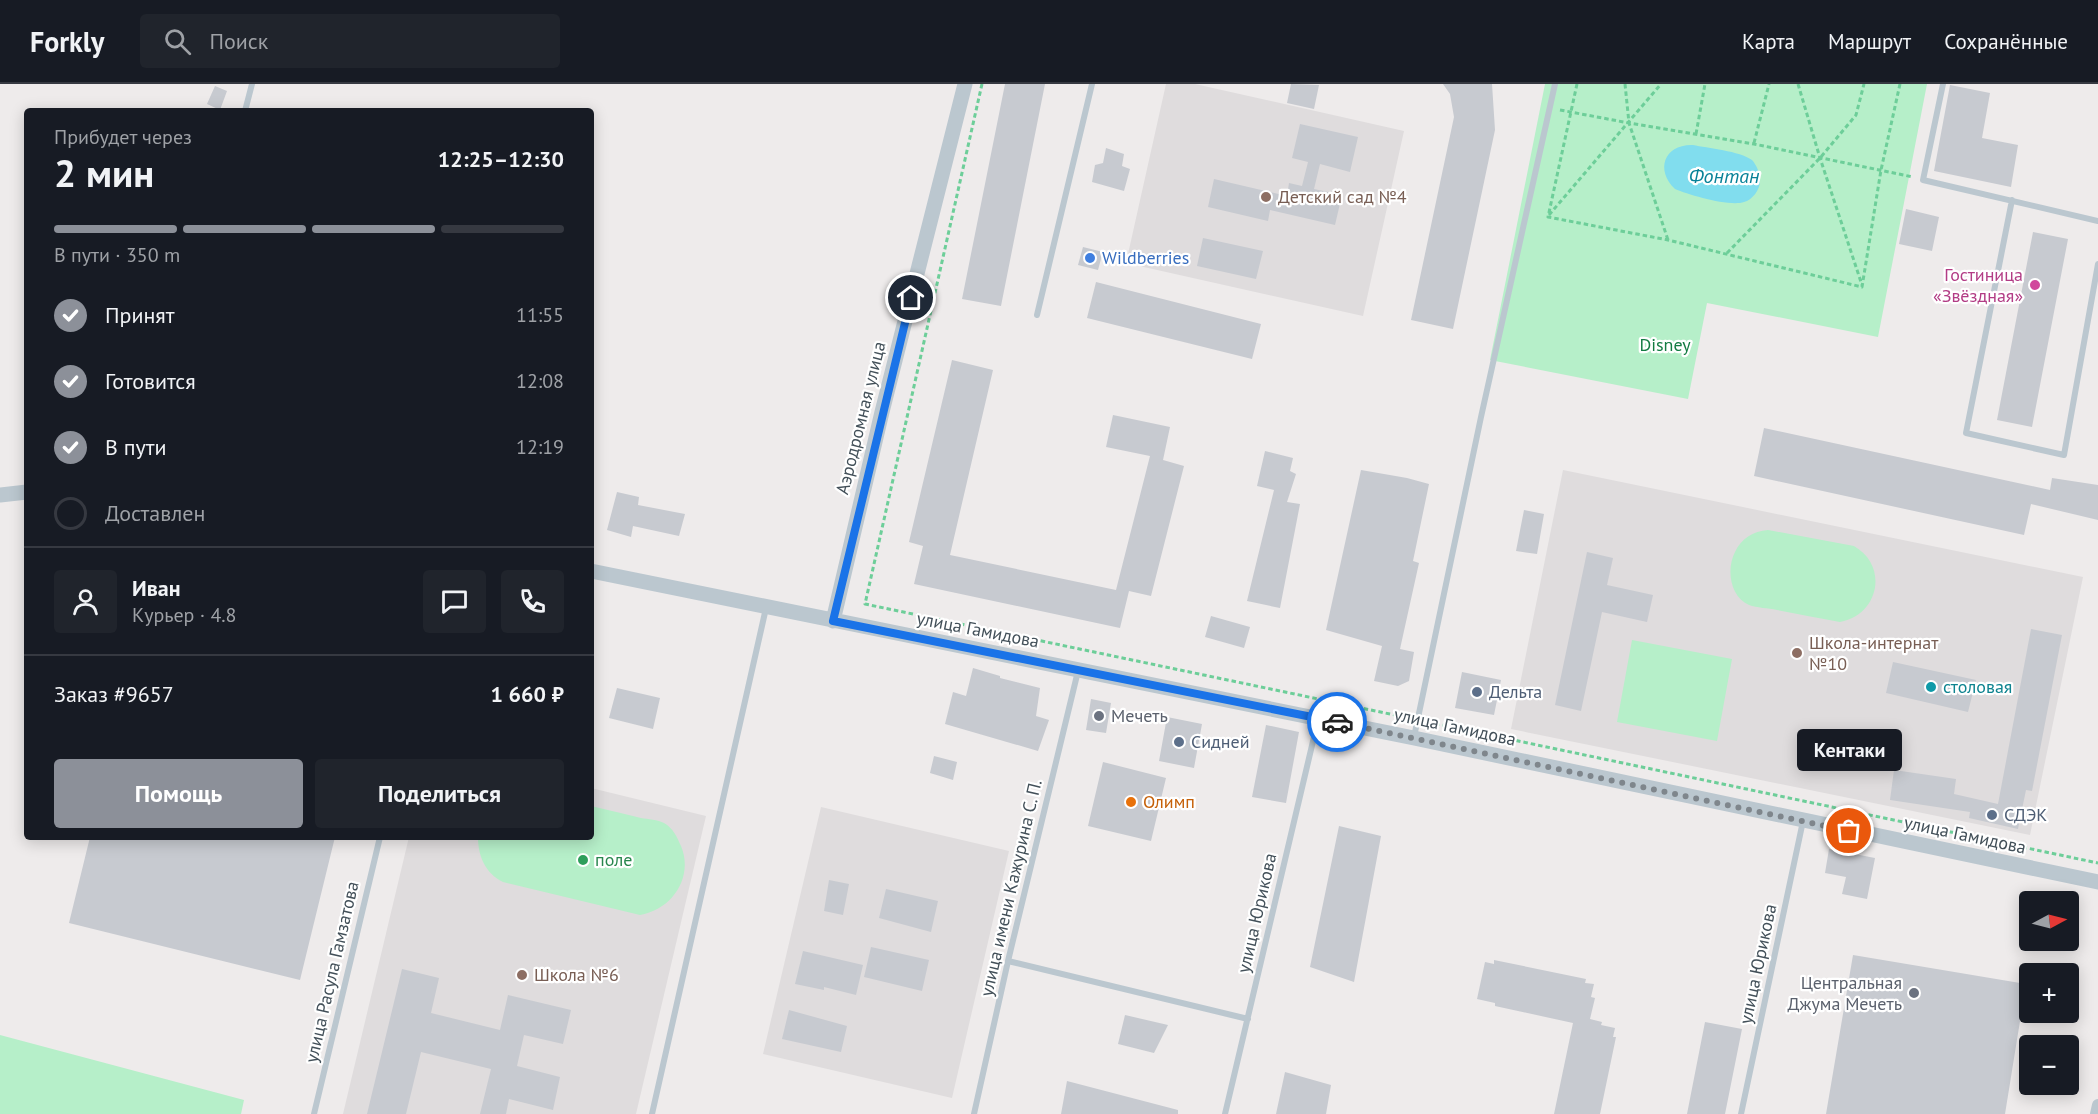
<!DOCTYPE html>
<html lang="ru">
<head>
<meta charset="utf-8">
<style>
	body { margin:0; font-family:"PT Sans",sans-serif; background:#20242c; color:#f1f3f6; height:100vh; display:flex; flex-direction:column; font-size:22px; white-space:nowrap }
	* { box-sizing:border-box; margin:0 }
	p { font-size:20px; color:#9ea1a6 }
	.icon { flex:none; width:33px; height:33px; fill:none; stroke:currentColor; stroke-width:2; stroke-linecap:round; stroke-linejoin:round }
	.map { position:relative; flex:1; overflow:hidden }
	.details { position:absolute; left:24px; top:24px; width:570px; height:732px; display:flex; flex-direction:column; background:#171b24; border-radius:6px; box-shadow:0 3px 15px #0003 }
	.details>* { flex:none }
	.needle { width:39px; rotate:83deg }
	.controls { position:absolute; left:2019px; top:807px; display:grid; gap:12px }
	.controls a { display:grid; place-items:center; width:60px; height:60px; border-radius:6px; background:#171b24; box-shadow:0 3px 15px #0003; font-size:30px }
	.pin { position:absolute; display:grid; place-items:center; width:51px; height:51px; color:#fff; margin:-26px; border:3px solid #fff; border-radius:50%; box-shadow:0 2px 6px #0007 }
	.courier { position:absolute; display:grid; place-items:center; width:60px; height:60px; margin:-30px; border:4px solid #1a73e8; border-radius:50%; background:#fff; color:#222; box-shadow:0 2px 8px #0007 }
	.bubble { position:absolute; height:42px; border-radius:6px; background:#171b24; box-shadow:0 3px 15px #0003; font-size:20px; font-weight:700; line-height:42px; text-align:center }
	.head em { font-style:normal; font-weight:700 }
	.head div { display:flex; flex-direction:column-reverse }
	.head { display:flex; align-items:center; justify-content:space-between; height:102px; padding:0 30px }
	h1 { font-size:39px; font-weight:700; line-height:45px }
	.bar { display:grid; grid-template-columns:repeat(4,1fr); gap:9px 6px; align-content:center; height:72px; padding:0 30px }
	.bar i { height:8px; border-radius:4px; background:#363941 }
	.bar .on { background:#8c9099 }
	.bar p { grid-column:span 4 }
	.line { display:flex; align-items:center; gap:15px; padding:0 30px; border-top:2px solid #363941 }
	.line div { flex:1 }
	.round { display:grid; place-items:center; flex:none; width:63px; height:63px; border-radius:6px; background:#20242c }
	ol { padding:0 30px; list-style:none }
	li { display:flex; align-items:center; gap:18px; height:66px }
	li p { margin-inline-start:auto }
	li .icon { padding:6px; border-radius:50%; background:#8c9099; color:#fff; stroke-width:4 }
	li:last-child { color:#9ea1a6 }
	li i { width:33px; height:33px; border:3px solid #363941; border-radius:50% }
	.button { display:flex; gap:12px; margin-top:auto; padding:12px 30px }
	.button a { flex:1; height:69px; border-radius:6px; background:#8c9099; color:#fff; font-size:24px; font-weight:700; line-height:69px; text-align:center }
	.button a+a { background:#20242c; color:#f1f3f6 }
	header { display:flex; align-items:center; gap:36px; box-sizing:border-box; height:84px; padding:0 30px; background:#171b24; border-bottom:2px solid #363941 }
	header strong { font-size:28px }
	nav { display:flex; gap:33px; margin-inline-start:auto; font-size:21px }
	.search { width:420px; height:54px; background:#20242c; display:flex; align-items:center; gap:15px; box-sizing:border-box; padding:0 21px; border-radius:6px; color:#9ea1a6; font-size:22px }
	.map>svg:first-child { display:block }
	.education { fill:#dfdcdd }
	.green { fill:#b6efc9 }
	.water { fill:#81ddee }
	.building { fill:#c7cad0 }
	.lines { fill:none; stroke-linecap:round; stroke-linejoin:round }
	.path { stroke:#6dce99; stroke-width:3; stroke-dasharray:4.5 3; stroke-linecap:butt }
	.service { stroke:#bbc7cf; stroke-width:6 }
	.minor { stroke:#bbc7cf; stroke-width:12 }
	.tertiary { stroke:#bbc7cf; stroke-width:15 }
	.done { stroke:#7f868c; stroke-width:6; stroke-dasharray:0 10.8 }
	.route { stroke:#1a73e8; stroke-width:8 }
	.education-dot { fill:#8d6e63; stroke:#fff; stroke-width:2 }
	.shop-dot { fill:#3f7fe0; stroke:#fff; stroke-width:2 }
	.hotel-dot { fill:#d1479c; stroke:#fff; stroke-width:2 }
	.culture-dot { fill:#0f9aa8; stroke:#fff; stroke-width:2 }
	.service-dot { fill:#5c6f8a; stroke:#fff; stroke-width:2 }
	.worship-dot { fill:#6b7280; stroke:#fff; stroke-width:2 }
	.food-dot { fill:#e8710a; stroke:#fff; stroke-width:2 }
	.leisure-dot { fill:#2e9e5b; stroke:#fff; stroke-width:2 }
	.labels { text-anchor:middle; stroke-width:4.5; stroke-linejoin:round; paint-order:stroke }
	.education-label { font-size:18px; fill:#785e54; stroke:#fff; text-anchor:start }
	.shop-label { font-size:18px; fill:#366cbe; stroke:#fff; text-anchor:start }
	.hotel-label { font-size:18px; fill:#b23c85; stroke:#fff; text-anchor:end }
	.park-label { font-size:18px; fill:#137b42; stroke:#fff }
	.street-label { font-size:18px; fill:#435059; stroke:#fff }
	.culture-label { font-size:18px; fill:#0d838f; stroke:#fff; text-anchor:start }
	.service-label { font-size:18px; fill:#4e5e75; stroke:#fff; text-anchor:start }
	.worship-label { font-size:18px; fill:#5b616d; stroke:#fff; text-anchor:start }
	.food-label { font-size:18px; fill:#c56008; stroke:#fff; text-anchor:start }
	.leisure-label { font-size:18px; fill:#27864d; stroke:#fff; text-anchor:start }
	.water-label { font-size:20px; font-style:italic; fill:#088298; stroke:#fff }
</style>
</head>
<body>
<header>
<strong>Forkly</strong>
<div class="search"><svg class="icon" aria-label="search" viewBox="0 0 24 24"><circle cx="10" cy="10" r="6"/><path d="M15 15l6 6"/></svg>Поиск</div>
<nav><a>Карта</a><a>Маршрут</a><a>Сохранённые</a></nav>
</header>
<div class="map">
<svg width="2098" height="1030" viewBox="0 0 2098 1030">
	<rect width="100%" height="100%" fill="#eeebeb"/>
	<path class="education" d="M1166,0H1195L1404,47L1363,232L1126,179Z
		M1563,386L2083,493L2030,751L1511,645Z
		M591,704L706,732L636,1030H343L409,753H591Z
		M821,723L1009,767L952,1014L763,970Z"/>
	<path class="green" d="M1545,0H1927L1878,253L1707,219L1688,315L1490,276Z
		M1768,446L1854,462C1889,482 1879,531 1840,538C1819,534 1798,530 1777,526C1768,524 1757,524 1749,521C1730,513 1726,485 1735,468C1741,455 1753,447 1768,446Z
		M1632,556L1732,575L1717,657L1617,638Z
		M591,722C608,726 625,730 641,734C648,735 658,736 664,739C673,744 677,753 681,762C694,793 672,826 640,831L503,798C485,789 478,772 478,753H591Z
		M0,951L244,1016L241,1030H0Z"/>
	<path class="water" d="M1693,61C1707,64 1740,67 1752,76C1756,80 1761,91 1760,97C1760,106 1752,116 1744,118C1730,123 1689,111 1675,105C1655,86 1664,60 1693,61Z"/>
	<path class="building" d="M1005,0H1045L1001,222L962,215Z
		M1291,0L1319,1L1314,25L1287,19Z
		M1443,0H1492L1495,46L1453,245L1411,236L1454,33L1450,10Z
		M1950,1L1990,9L1982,54L2018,61L2011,103L1934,87Z
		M215,2L227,7L220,26L207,20Z
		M1300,40L1358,53L1350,88L1320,80L1314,105L1342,111L1335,141L1270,126L1268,137L1208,123L1214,95L1287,112L1289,99L1302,102L1308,78L1292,74Z
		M1106,64L1124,70L1122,82L1130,85L1124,107L1092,98L1095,81L1103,79Z
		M1906,125L1939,133L1932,167L1899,160Z
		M2033,148L2068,155L2032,343L1997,336Z
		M1203,154L1263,167L1256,195L1197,182Z
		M1083,163L1103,168L1098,186L1078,181Z
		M1096,198L1261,240L1252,275L1087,234Z
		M952,276L993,286L950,471L1116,506L1150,372L1106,363L1113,331L1170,343L1163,376L1184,382L1151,512L1129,507L1120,544L914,500L923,462L909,458Z
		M1764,344L2050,406L2052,394L2098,401V436L2031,420L2024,451L1754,392Z
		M1265,367L1293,374L1290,387L1296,390L1287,418L1300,420L1280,524L1247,517L1274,406L1257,402Z
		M1361,386L1407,394L1429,400L1413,477L1419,479L1400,565L1414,568L1409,597L1398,602L1374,597L1382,562L1326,546Z
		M617,408L639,413L638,421L685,430L679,452L633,442L631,453L607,446Z
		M1524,426L1544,430L1537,470L1516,467Z
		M1587,468L1613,474L1607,501L1653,511L1647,538L1602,528L1581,627L1555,621Z
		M1211,532L1250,543L1244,564L1205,553Z
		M2031,545L2062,551L2032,707L2026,706L2018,745L1969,734L1970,728L1890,716L1894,686L1956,695L1954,710L1998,720Z
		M1893,578L1976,596L1968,628L1886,609Z
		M973,584L1000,592V594L1040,604L1036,632L1049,636L1038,667L945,640L953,608L966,612Z
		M1462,588L1501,596L1494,631L1455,624Z
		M617,604L660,614L653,645L609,634Z
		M1091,615L1111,619L1106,649L1086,646Z
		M1167,633L1202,640L1194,684L1159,677Z
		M1266,641L1299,648L1286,719L1252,713Z
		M934,672L957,678L953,696L930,689Z
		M1103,678L1166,694L1151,757L1088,742Z
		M1339,742L1381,752L1354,898L1310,883Z
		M90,753H335L300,896L69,839Z
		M1829,765L1875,774L1867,815L1842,810L1846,793L1825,789Z
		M829,796L849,800L843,831L824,827Z
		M886,805L938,817L931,848L879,834Z
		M871,863L929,876L922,907L864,893Z
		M803,867L863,881L856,911L824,903V906L795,900Z
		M1853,871L2026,900L2005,1030H1826Z
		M1494,876L1586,895L1585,899L1594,900L1591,913L1595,914L1590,935L1602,938L1601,941L1615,944L1613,953H1616L1600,1030H1554L1573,939L1495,922V919L1477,915L1485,878L1494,880Z
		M402,885L439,894L431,929L500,946L508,911L571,926L563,960L524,951L517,982L560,993L553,1026L509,1015L506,1030H480L491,985L421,968L406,1030H367Z
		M789,926L847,942L841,968L782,955Z
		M1125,931L1168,941L1154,969L1118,960Z
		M1705,938L1742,945L1725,1030H1687Z
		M1285,988L1331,1001L1326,1030H1276Z
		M1067,997L1178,1026V1030H1061Z"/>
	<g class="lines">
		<path class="path" d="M982,0L865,520L1409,634
			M1577,0L1548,133L1668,156L1862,203L1881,86L1900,0
			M1625,0L1629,39L1668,156
			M1798,0L1820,74L1862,201
			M1560,26L1629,39L1754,60L1913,93
			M1696,50L1705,0
			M1754,59L1769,0
			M1549,131L1661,0
			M1727,169L1820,74L1856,31L1864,0
			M1428,638L2098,779"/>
		<path class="service" d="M1943,0L1923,96L2098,137
			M245,27L252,0
			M2012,116L1966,349L2064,371L2098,180
			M1037,231L1092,0
			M1414,653L1481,333L1555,0
			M1008,877L1248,935
			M314,1030L380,753
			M652,1030L766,524
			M974,1030L1008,877L1078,587
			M1225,1030L1318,636
			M1741,1030L1803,737"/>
		<path class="minor" d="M2096,1030L2098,1021"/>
		<path class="tertiary" d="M0,411L27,408
			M591,487L1414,654L2098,798
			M833,537L882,328L965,0"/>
	</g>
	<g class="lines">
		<path class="done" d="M1337,638L1849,747"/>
		<path class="route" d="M911,214L833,537L1337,638"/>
	</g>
	<g class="education-dot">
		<circle cx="1266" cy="113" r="6"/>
		<circle cx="1797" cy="569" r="6"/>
		<circle cx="522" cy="891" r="6"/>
	</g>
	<circle class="shop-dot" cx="1090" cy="174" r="6"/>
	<circle class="hotel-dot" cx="2035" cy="201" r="6"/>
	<circle class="culture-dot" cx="1931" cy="603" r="6"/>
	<g class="service-dot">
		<circle cx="1477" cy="608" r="6"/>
		<circle cx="1179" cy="658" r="6"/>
		<circle cx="1992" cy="731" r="6"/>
	</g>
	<g class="worship-dot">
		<circle cx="1099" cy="632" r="6"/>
		<circle cx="1914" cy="909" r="6"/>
	</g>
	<circle class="food-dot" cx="1131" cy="718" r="6"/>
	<circle class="leisure-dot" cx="583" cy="776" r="6"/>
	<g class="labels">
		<g class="education-label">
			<text x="1278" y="119">Детский сад №4</text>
			<text x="1809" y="565">Школа-интернат<tspan x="1809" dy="21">№10</tspan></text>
			<text x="534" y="897">Школа №6</text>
		</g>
		<g class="shop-label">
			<text x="1102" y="180">Wildberries</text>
		</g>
		<g class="hotel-label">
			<text x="2023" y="197">Гостиница<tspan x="2023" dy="21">«Звёздная»</tspan></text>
		</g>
		<g class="park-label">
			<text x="1665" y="267">Disney</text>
		</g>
		<g class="street-label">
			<text transform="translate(861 334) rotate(-76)" y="6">Аэродромная улица</text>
			<text transform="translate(978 546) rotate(11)" y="6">улица Гамидова</text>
			<text transform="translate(1455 643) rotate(12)" y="6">улица Гамидова</text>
			<text transform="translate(1965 751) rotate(12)" y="6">улица Гамидова</text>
			<text transform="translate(1011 804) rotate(-77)" y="6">улица имени Кажурина С. П.</text>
			<text transform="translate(1257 829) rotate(-77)" y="6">улица Юрикова</text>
			<text transform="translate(1758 880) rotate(-78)" y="6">улица Юрикова</text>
			<text transform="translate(332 888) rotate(-77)" y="6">улица Расула Гамзатова</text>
		</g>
		<g class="culture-label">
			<text x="1943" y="609">столовая</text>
		</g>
		<g class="service-label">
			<text x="1489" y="614">Дельта</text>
			<text x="1191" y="664">Сидней</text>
			<text x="2004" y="737">СДЭК</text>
		</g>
		<g class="worship-label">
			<text x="1111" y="638">Мечеть</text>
			<text x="1902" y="905" text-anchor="end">Центральная<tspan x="1902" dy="21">Джума Мечеть</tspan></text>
		</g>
		<g class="food-label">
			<text x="1143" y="724">Олимп</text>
		</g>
		<g class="leisure-label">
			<text x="595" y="782">поле</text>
		</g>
		<g class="water-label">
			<text x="1724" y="99">Фонтан</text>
		</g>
	</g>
</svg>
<div class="controls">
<a><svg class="needle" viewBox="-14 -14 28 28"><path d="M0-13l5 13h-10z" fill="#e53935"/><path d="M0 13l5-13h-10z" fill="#9ea1a6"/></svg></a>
<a>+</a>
<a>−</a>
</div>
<div class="pin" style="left:1849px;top:747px;background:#ea580c"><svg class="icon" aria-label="bag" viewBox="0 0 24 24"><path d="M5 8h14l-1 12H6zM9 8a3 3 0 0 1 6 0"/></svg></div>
<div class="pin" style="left:911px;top:214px;background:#1f2937"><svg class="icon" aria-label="home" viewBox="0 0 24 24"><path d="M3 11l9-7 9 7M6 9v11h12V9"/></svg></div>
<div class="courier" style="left:1337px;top:638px"><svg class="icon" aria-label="car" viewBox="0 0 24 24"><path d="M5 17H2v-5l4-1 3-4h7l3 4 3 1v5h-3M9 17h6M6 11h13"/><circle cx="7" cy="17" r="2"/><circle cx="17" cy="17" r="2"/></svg></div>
<div class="bubble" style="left:1797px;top:645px;width:105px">Кентаки</div>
<section class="details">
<div class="head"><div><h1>2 мин</h1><p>Прибудет через</p></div><em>12:25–12:30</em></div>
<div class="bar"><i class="on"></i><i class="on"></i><i class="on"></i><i></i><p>В пути · 350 m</p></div>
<ol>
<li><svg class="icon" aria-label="check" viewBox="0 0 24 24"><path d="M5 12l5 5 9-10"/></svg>Принят<p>11:55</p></li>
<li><svg class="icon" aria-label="check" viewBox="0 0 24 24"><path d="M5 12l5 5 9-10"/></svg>Готовится<p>12:08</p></li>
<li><svg class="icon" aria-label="check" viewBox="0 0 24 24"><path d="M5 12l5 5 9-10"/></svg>В пути<p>12:19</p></li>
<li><i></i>Доставлен</li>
</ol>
<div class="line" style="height:108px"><a class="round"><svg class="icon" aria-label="person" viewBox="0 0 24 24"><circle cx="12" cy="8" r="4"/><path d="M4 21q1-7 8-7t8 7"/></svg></a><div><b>Иван</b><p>Курьер · 4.8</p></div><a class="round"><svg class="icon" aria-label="chat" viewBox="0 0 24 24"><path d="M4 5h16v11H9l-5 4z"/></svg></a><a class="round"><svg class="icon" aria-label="phone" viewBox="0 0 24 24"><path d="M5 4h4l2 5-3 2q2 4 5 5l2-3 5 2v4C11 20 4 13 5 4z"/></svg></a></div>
<div class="line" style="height:78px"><div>Заказ #9657</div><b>1 660 ₽</b></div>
<div class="button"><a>Помощь</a><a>Поделиться</a></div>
</section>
</div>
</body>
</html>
